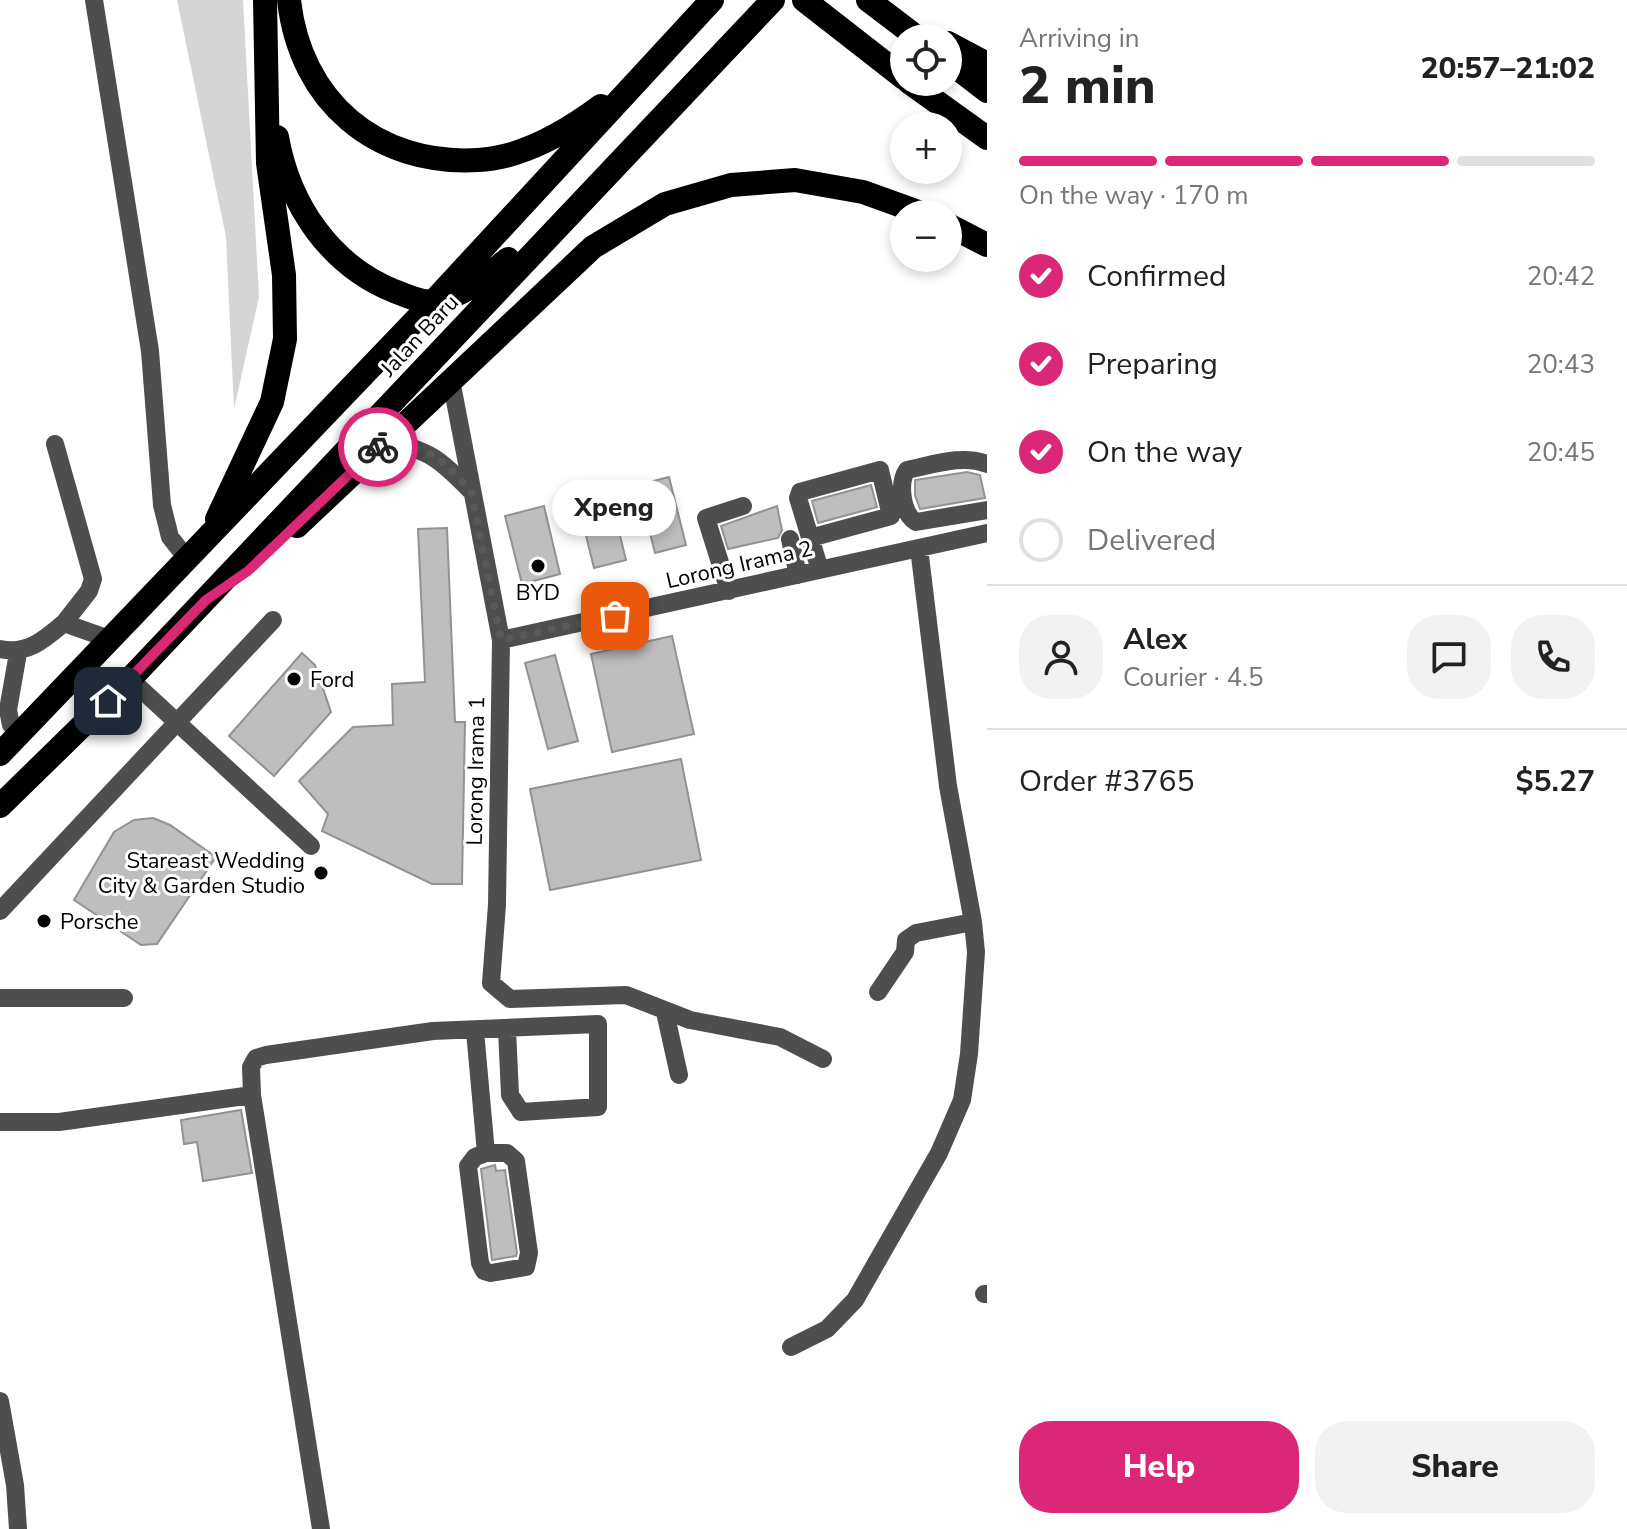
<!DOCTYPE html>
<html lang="en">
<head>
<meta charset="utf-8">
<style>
	body { margin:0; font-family:"Nunito Sans",sans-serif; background:#f2f2f2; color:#222; height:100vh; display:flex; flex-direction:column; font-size:30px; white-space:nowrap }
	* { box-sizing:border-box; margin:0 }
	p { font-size:26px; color:#767676 }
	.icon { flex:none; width:44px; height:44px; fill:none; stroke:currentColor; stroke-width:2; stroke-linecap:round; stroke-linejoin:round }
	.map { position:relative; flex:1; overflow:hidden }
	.panel { display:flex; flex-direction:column; background:#fff; width:640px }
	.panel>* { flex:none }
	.controls { position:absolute; left:890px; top:24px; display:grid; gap:16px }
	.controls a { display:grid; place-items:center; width:72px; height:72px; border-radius:50%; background:#fff; box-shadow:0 4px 12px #0003; font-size:40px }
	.pin { position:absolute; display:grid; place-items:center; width:68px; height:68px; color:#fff; margin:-34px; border-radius:16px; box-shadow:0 4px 12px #0006 }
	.courier { position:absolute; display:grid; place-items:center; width:80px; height:80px; margin:-40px; border:6px solid #db2777; border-radius:50%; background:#fff; color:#222; box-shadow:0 2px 10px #0007 }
	.bubble { position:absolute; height:56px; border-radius:28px; background:#fff; box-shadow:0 4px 12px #0003; font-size:26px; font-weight:800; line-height:56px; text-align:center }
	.summary em { font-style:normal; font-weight:800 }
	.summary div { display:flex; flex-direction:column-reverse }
	.summary { display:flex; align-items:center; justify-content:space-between; height:136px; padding:0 32px }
	h1 { font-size:52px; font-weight:800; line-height:60px }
	.bar { display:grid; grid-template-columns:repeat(4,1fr); gap:12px 8px; align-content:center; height:96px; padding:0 32px }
	.bar i { height:10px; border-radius:6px; background:#e0e0e0 }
	.bar .active { background:#db2777 }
	.bar p { grid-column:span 4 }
	.line { display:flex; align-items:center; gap:20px; padding:0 32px; border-top:2px solid #e0e0e0 }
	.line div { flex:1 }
	.round { display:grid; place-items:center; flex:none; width:84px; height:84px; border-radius:32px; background:#f2f2f2 }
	ol { padding:0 32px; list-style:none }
	li { display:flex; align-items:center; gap:24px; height:88px }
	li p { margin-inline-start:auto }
	li .icon { padding:8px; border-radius:50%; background:#db2777; color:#fff; stroke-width:4 }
	li:last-child { color:#767676 }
	li i { width:44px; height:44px; border:4px solid #e0e0e0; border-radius:50% }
	.button { display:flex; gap:16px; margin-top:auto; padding:16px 32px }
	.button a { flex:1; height:92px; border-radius:32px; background:#db2777; color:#fff; font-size:32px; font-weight:800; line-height:92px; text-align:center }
	.button a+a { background:#f2f2f2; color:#222 }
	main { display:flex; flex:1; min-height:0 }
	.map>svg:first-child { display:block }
	.green { fill:#d5d5d5 }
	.building { fill:#bebebe; stroke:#929292; stroke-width:2 }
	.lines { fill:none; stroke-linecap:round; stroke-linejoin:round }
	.minor { stroke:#4e4e4e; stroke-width:18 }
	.highway { stroke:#000; stroke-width:24 }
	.done { stroke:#595959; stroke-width:8; stroke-dasharray:0 14.4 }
	.route { stroke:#db2777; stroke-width:10 }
	.poi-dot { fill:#000; stroke:#fff; stroke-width:3 }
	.labels { text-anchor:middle; stroke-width:6; stroke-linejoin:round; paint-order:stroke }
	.street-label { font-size:22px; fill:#000; stroke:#fff }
	.poi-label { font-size:22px; fill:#000; stroke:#fff; text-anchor:start }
</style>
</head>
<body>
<main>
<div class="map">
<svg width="987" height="1529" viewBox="0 0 987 1529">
	<rect width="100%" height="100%" fill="#fff"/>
	<path class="green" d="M177,0H243L259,297L234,409L226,237Z"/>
	<path class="building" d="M967,472L980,475L985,498L920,509L915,495V480Z
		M669,477L686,545L655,553L638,485Z
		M871,485L877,507L818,523L812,501Z
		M609,490L626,560L594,568L577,499Z
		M544,506L560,574L522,584L505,516Z
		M777,506L782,530L778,538L728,549L721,526Z
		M447,528L455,722H465L462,884H432L322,831L328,814L299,781L353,727L393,725L392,684L425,682L418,529Z
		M672,636L694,734L612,752L591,654Z
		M302,653L315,665L331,712L274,776L229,736Z
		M555,655L578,741L548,749L525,663Z
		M681,759L701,860L550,890L530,789Z
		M153,818L170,825L216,857L157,944L141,945L74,900L114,832L134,820Z
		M241,1110L252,1173L203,1181L197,1142L184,1144L181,1120Z
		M495,1165L496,1171L505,1170L517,1253L516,1256L492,1260L481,1169Z"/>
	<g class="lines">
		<path class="minor" d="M94,0L150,351L162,505L170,537L188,560
			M451,380L501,640L497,905L491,983L510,999L626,995L690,1020L780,1037L823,1059
			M385,440C430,451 439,458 471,491
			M55,444L93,579L89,591L64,623
			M987,464C962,454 933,465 907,470C898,483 902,514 916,522L987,510
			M810,538L891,516L880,470L800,492L798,498L820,570
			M790,539L798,575
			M729,591L706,518L743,506
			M501,640L987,533
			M0,649C27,655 44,640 64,623L112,640
			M130,679L311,846
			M11,725L8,710L18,653
			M0,911L273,620
			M878,992L905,952L906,940L916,933L973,922
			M0,998H124
			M665,1012L679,1075
			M475,1031L486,1153
			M0,1122H59L252,1095
			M486,1153H507L516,1161L529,1253L526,1267L491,1273L484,1271L480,1263L468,1166L475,1157Z
			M984,1294H987
			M791,1347L827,1329L855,1300L939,1153L962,1100L969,1054L976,952L973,922L948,786L919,548
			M0,1401L15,1485L18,1529
			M321,1529L252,1095L251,1067L256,1058L266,1055L433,1031L598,1024V1107L521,1112L510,1095L507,1029"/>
		<path class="highway" d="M289,0C300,101 376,166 478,160C523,158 566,132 601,106
			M804,0L904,78
			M868,0L918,38
			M948,43L987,64
			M948,61L987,91
			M909,82L987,138
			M277,137C289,205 330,265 394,291C405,295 423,304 435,301C464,296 486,277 508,259
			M948,225L987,245
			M217,519L272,402L285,339L284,275L268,163L265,0
			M297,526L593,247L665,204L731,185L795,180L863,192L924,214
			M0,754L433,302L712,0
			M0,806L130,679L773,0"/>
	</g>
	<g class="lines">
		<path class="done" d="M378,447L385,440L418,448L439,458L471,491L501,640L615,616"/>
		<path class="route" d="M108,701L206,600L248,571L378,447"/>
	</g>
	<g class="poi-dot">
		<circle cx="538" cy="566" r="8"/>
		<circle cx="294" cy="679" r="8"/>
		<circle cx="321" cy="873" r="8"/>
		<circle cx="44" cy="921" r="8"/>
	</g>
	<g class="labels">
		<g class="street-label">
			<text transform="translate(419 335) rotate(-47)" y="8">Jalan Baru</text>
			<text transform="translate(739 564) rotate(-13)" y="8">Lorong Irama 2</text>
			<text transform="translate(475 771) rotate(-89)" y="8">Lorong Irama 1</text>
		</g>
		<g class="poi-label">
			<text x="538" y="600" text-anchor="middle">BYD</text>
			<text x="310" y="687">Ford</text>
			<text x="305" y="868" text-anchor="end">Stareast Wedding<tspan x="305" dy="25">City &amp; Garden Studio</tspan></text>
			<text x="60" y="929">Porsche</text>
		</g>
	</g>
</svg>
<div class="controls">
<a><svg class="icon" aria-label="locate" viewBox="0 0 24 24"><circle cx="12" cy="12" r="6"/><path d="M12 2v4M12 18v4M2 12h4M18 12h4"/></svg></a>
<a>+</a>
<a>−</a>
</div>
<div class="pin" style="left:615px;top:616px;background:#ea580c"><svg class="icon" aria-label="bag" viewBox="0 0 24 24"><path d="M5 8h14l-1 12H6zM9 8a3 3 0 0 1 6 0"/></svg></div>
<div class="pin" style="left:108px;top:701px;background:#1f2937"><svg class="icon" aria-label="home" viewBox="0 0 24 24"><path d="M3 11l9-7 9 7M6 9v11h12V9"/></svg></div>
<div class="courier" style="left:378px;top:447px"><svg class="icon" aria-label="bike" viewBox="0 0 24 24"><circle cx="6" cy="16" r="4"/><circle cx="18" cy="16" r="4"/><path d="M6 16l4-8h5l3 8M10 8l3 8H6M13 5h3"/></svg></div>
<div class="bubble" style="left:552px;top:480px;width:124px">Xpeng</div>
</div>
<section class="panel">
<div class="summary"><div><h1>2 min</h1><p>Arriving in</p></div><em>20:57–21:02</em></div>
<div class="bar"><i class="active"></i><i class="active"></i><i class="active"></i><i></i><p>On the way · 170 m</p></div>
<ol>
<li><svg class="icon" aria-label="check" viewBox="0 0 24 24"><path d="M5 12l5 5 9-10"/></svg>Confirmed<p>20:42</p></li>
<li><svg class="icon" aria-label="check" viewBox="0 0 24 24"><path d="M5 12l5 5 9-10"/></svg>Preparing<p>20:43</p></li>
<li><svg class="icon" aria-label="check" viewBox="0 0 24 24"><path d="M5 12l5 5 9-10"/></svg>On the way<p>20:45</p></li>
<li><i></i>Delivered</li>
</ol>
<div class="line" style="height:144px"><a class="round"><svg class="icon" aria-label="person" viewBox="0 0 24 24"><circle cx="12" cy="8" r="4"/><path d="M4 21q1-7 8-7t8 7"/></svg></a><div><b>Alex</b><p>Courier · 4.5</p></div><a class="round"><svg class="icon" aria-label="chat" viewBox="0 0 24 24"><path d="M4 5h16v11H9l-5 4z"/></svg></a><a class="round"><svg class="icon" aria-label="phone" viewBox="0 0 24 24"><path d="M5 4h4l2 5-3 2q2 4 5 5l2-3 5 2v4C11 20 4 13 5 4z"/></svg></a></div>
<div class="line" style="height:104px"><div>Order #3765</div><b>$5.27</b></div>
<div class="button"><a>Help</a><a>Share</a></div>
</section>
</main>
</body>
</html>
